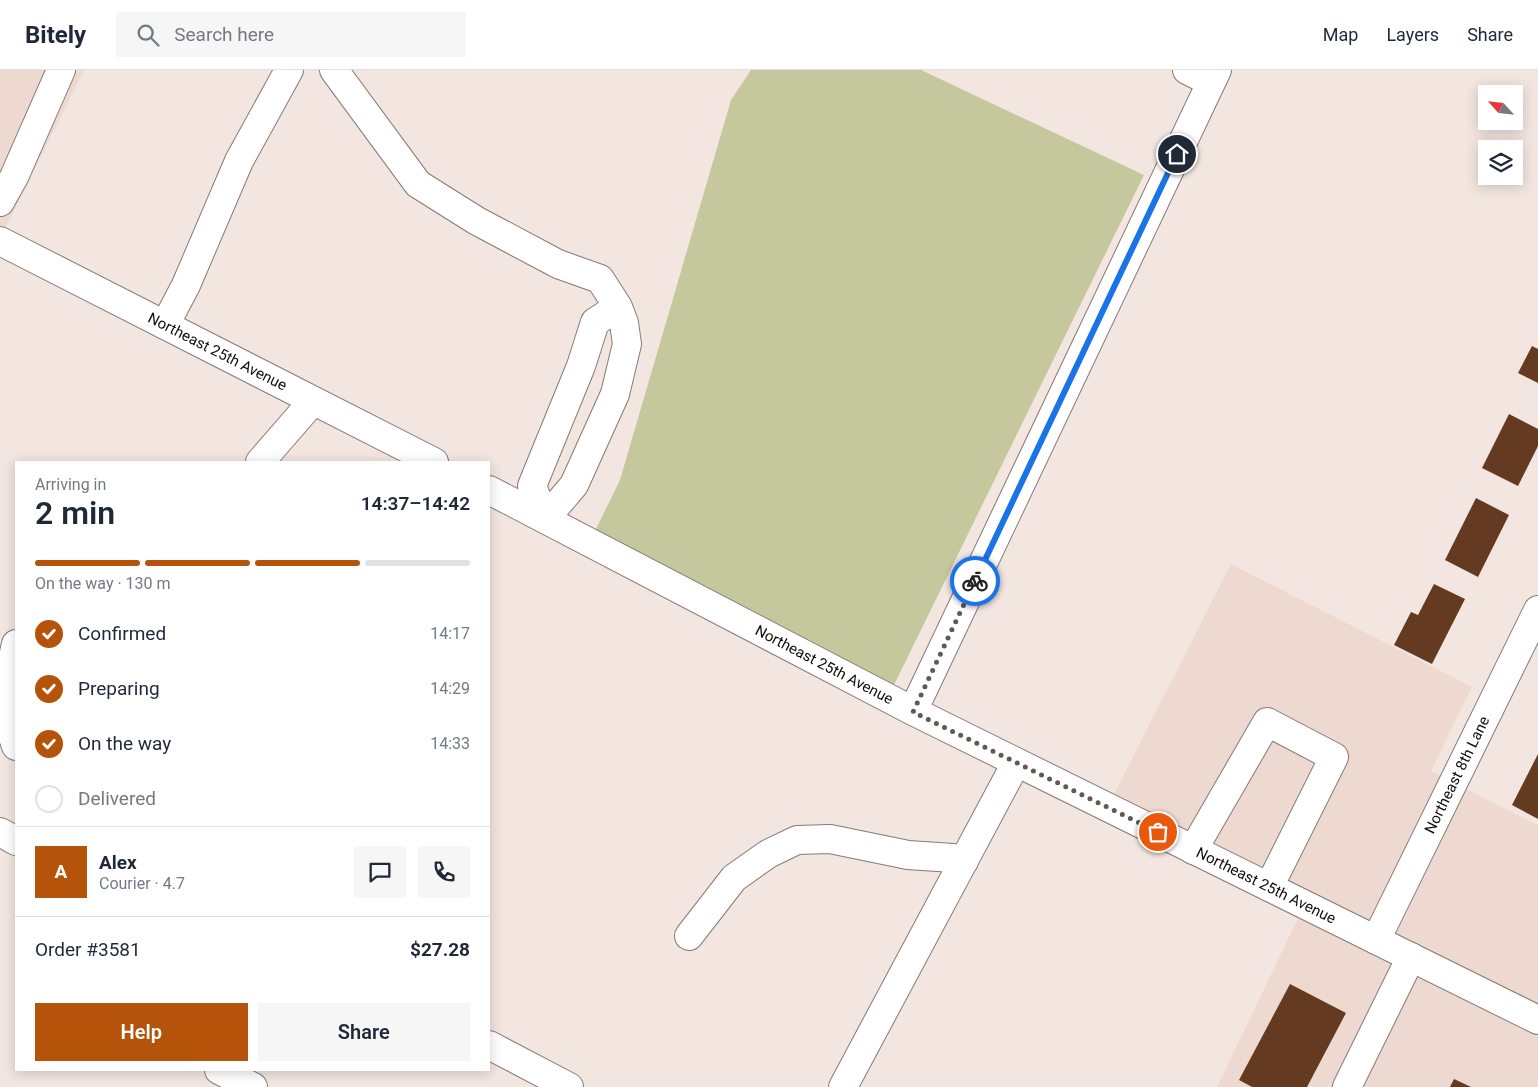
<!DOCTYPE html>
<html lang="en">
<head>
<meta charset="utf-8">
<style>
	body { margin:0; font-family:Roboto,sans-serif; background:#f6f6f7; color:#1f2937; height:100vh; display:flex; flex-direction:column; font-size:19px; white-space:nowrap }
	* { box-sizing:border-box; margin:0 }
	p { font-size:16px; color:#747a83 }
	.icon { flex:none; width:28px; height:28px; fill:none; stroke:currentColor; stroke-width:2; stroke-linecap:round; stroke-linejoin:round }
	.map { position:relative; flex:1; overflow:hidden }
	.panel { position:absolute; left:15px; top:391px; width:475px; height:610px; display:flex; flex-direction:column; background:#fff; border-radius:0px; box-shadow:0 2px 12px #0003 }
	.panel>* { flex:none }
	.needle { width:32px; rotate:297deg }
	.controls { position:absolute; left:1478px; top:15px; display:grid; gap:10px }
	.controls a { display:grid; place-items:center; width:45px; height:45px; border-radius:0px; background:#fff; box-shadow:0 2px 12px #0003; font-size:25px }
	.pin { position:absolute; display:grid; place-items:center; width:42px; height:42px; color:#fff; margin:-21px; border:2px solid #fff; border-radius:50%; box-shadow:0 1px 5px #0007 }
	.courier { position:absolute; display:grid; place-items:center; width:50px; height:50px; margin:-25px; border:4px solid #1a73e8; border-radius:50%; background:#fff; color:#222; box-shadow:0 1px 6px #0007 }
	.overview em { font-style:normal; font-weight:600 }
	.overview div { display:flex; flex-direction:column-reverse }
	.overview { display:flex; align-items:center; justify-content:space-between; height:85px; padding:0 20px }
	h1 { font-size:32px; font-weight:600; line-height:38px }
	.bar { display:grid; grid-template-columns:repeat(4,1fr); gap:8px 5px; align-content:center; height:60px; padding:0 20px }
	.bar i { height:6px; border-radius:4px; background:#e0e1e3 }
	.bar .current { background:#b45309 }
	.bar p { grid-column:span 4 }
	.line { display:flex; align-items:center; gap:12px; padding:0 20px; border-top:1px solid #e0e1e3 }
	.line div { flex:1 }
	.round { display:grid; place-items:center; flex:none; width:52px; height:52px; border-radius:0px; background:#f6f6f7 }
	ol { padding:0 20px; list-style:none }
	li { display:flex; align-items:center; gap:15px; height:55px }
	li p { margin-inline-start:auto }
	li .icon { padding:5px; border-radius:50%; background:#b45309; color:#fff; stroke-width:4 }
	li:last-child { color:#747a83 }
	li i { width:28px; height:28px; border:2px solid #e0e1e3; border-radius:50% }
	.primary-button { display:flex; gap:10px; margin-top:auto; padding:10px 20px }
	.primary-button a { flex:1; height:58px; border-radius:0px; background:#b45309; color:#fff; font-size:20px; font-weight:600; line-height:58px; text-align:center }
	.primary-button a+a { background:#f6f6f7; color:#1f2937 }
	header { display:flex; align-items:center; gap:30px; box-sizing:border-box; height:70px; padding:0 25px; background:#fff; border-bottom:1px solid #e0e1e3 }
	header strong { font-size:24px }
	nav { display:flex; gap:28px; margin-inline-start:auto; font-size:18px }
	.search { width:350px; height:45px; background:#f6f6f7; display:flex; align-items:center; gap:12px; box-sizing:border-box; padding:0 18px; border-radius:0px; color:#747a83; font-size:19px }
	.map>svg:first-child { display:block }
	.built { fill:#eed9d0 }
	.green { fill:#c5c89c }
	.building { fill:#643b20 }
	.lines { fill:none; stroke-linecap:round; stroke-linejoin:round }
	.minor-casing { stroke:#857a75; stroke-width:30 }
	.major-casing { stroke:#857a75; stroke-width:30 }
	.minor { stroke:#fff; stroke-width:28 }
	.major { stroke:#fff; stroke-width:28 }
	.done { stroke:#605956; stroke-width:5; stroke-dasharray:0 9 }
	.route { stroke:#1a73e8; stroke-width:6 }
	.labels { text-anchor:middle; stroke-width:5; stroke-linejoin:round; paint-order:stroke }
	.street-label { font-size:15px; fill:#110d0b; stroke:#fff4f0 }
</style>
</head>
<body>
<header>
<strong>Bitely</strong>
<div class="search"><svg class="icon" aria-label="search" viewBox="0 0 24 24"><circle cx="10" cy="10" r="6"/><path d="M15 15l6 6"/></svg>Search here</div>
<nav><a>Map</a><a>Layers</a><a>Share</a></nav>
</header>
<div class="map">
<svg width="1538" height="1017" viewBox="0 0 1538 1017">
	<rect width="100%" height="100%" fill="#f3e6e1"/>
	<path class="built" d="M0,0H84L5,159L0,157Z
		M1231,494L1472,617L1431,701L1440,706L1369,852L1113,726Z
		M1466,719L1538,755V936L1395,865Z
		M1299,846L1538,965V1017H1217Z"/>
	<path class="green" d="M751,0H921L1144,105L893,617L595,461L620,410L731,30Z"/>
	<path class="building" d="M1532,276L1538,279V313L1518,303Z
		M1509,344L1538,359V376L1518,416L1482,398Z
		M1476,428L1509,445L1478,507L1445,490Z
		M1434,514L1465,529L1432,594L1394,575L1411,542L1418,545Z
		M1538,684V749L1512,735Z
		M1290,914L1346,943L1307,1017H1252L1239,1010Z
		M1454,1009L1471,1017H1450Z"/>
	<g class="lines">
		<g class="minor-casing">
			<g id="minor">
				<path d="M334,0L418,114L477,151L558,194L600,209L618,237L624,253L627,274L615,324L574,415L545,449L532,416L581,296L595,252L618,237"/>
				<path d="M1187,0L1211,12"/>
				<path d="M0,132L14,107L61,0"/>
				<path d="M165,255L186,215L239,91L289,0"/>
				<path d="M260,392L313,331"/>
				<path d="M16,574L2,635L16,676"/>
				<path d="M913,641L1217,0"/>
				<path d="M0,762L16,771"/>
				<path d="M1193,780L1267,652L1334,687L1269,817"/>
				<path d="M689,866L734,808L768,784L797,770L830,769L908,785L953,788L964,791"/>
				<path id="s1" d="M1376,870L1538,540"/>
				<path d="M489,975L569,1017"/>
				<path d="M219,1000L253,1017"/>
				<path d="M843,1017L1016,693"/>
				<path d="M1347,1017L1411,887"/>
			</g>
		</g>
		<g class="major-casing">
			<g id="major">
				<path id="s2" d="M0,171L434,392"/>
				<path id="s3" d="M489,420L913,641L1538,950"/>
			</g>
		</g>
		<use href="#minor" class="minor"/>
		<use href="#major" class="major"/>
	</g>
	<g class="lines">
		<path class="done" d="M975,511L913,642L1158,762"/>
		<path class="route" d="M975,511L1177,84"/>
	</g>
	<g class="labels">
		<g class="street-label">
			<text dy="5" stroke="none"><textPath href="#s2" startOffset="244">Northeast 25th Avenue</textPath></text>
			<text dy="5" stroke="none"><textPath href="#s3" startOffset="378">Northeast 25th Avenue</textPath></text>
			<text dy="5" stroke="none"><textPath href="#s1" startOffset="184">Northeast 8th Lane</textPath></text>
			<text dy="5" stroke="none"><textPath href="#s3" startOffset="872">Northeast 25th Avenue</textPath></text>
		</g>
	</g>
</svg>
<div class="controls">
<a><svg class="needle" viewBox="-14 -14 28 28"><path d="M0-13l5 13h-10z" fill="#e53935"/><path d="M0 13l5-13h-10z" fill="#747a83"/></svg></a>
<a><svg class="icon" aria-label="layers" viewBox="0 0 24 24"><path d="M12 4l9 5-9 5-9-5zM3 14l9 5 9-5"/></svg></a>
</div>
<div class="pin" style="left:1158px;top:762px;background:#ea580c"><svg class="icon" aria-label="bag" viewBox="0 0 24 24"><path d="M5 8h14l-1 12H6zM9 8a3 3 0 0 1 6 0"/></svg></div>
<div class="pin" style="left:1177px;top:84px;background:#1f2937"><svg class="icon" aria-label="home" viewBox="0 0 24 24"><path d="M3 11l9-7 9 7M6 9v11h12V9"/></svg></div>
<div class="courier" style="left:975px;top:511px"><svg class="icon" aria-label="bike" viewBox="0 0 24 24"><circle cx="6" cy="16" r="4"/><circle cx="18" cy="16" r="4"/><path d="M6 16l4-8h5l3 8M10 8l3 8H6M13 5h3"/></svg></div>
<section class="panel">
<div class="overview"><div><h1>2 min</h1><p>Arriving in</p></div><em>14:37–14:42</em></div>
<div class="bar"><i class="current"></i><i class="current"></i><i class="current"></i><i></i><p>On the way · 130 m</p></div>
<ol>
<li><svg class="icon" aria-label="check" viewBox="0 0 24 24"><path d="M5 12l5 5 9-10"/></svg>Confirmed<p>14:17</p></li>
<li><svg class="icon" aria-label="check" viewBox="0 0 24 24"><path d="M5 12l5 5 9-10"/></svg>Preparing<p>14:29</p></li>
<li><svg class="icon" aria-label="check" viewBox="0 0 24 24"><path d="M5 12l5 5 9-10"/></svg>On the way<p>14:33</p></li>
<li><i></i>Delivered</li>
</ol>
<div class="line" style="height:90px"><b class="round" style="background:#b45309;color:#fff">A</b><div><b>Alex</b><p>Courier · 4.7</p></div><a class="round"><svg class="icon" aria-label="chat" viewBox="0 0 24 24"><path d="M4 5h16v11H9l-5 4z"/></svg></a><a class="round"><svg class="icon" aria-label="phone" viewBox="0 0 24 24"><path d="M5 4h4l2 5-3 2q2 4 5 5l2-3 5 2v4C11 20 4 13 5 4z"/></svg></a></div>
<div class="line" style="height:65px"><div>Order #3581</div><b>$27.28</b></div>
<div class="primary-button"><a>Help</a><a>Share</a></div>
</section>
</div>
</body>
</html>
